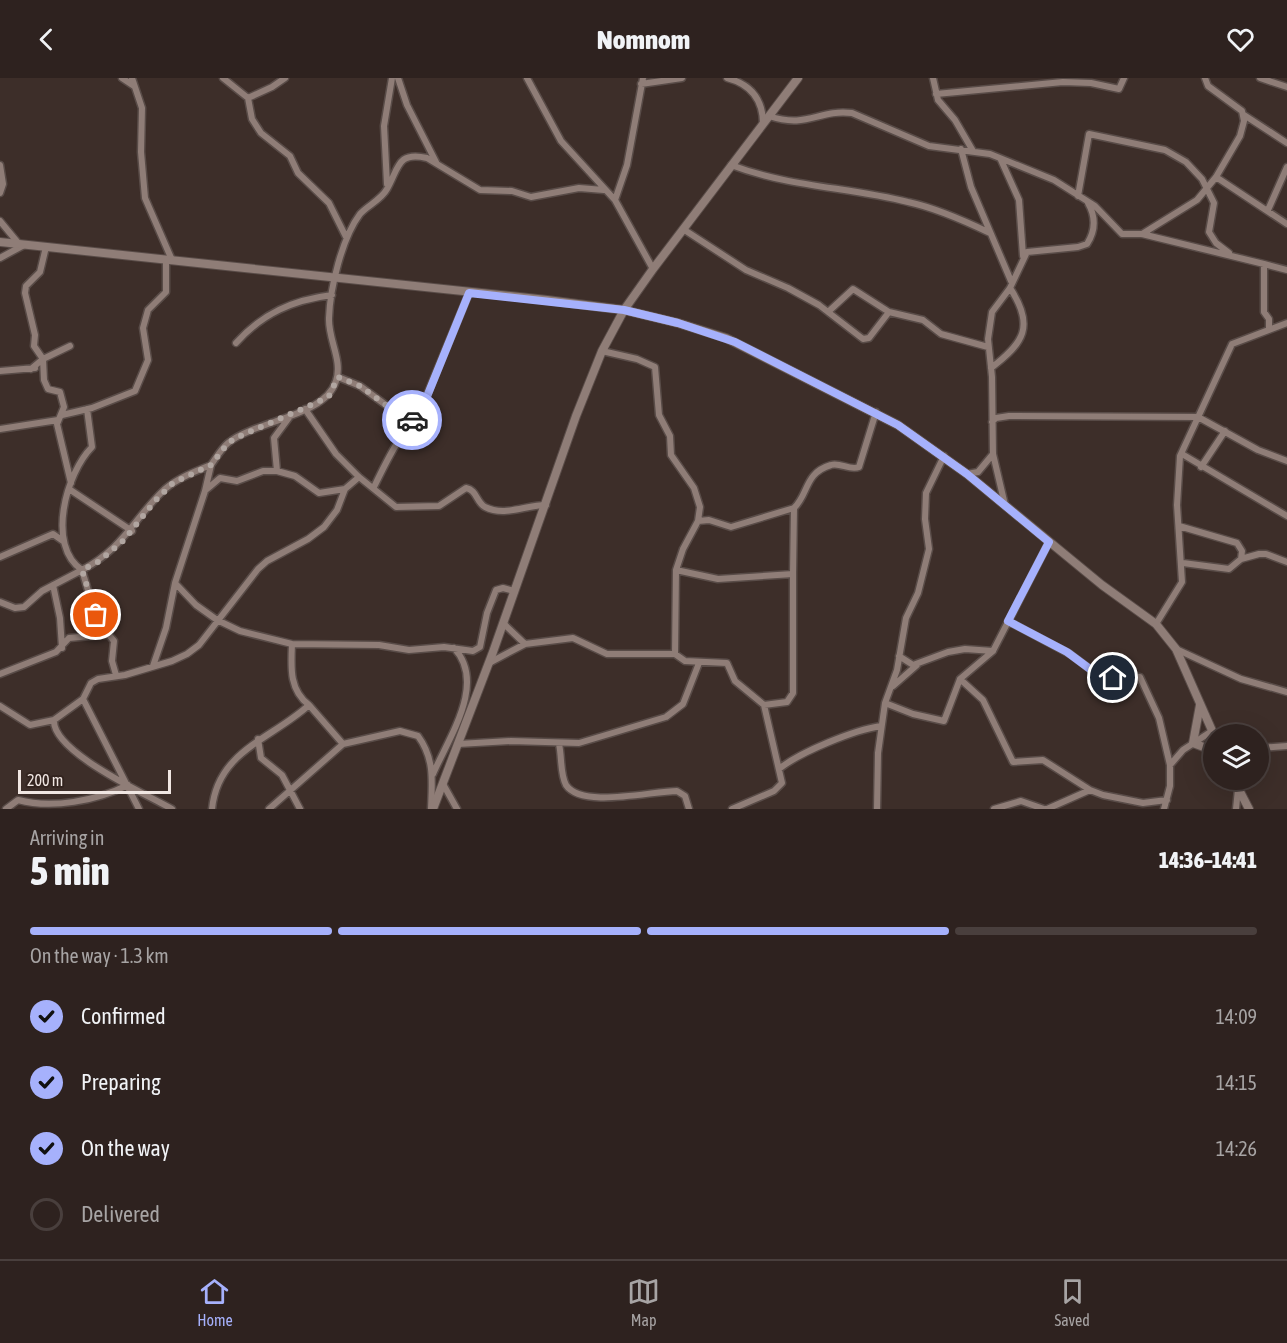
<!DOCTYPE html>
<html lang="en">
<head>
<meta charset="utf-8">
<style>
	body { margin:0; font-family:"Asap Condensed",sans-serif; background:#3a2f2c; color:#f1f3f6; height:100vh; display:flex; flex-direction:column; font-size:22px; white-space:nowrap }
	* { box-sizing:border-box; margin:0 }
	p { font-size:20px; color:#a7a4a4 }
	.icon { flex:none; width:33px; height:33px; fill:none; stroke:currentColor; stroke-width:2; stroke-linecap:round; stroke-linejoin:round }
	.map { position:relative; height:731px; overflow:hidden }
	.side { display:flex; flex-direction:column; background:#2e221f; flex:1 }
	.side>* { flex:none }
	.tools { position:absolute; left:1203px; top:646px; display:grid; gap:12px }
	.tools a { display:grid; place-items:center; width:66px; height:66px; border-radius:50%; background:#2e221f; box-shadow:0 6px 24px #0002,0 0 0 2px #493f3d; font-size:30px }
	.scale { position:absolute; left:18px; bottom:15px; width:153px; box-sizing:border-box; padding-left:6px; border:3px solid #f0e6e2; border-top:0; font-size:16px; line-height:21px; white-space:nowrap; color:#f0e6e2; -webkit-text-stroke:4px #33241f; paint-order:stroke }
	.pin { position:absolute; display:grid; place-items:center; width:51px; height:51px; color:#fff; margin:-26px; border:3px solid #fff; border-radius:50%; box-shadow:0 2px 6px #0007 }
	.courier { position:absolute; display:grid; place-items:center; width:60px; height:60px; margin:-30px; border:4px solid #a6b1fc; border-radius:50%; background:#fff; color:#222; box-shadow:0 2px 8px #0007 }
	.overview em { font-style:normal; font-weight:800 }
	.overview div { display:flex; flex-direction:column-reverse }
	.overview { display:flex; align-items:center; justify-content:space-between; height:102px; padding:0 30px }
	h1 { font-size:39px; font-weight:800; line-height:45px }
	.bar { display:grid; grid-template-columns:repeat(4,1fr); gap:9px 6px; align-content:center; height:72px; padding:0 30px }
	.bar i { height:8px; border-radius:4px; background:#493f3d }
	.bar .selected { background:#a6b1fc }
	.bar p { grid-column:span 4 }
	ol { padding:0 30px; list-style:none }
	li { display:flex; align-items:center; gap:18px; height:66px }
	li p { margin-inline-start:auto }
	li .icon { padding:6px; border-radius:50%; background:#a6b1fc; color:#111; stroke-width:4 }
	li:last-child { color:#a7a4a4 }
	li i { width:33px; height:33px; border:3px solid #493f3d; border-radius:50% }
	header { display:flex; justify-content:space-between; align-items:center; height:78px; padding:0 30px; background:#2e221f; font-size:27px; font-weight:800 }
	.dock { display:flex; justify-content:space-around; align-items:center; height:84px; border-top:2px solid #493f3d; background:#2e221f; font-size:16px; color:#a7a4a4 }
	.dock a { display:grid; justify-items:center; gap:3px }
	.dock .selected { color:#a6b1fc }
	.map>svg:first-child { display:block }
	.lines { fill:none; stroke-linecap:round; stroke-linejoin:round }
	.minor-casing { stroke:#594c48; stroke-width:9 }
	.tertiary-casing { stroke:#594c48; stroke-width:10 }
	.minor { stroke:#8f7d77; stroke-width:6 }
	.tertiary { stroke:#8f7d77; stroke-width:8 }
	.done { stroke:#b1a6a1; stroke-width:6; stroke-dasharray:0 10.8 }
	.route { stroke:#a6b1fc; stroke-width:8 }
</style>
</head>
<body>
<header><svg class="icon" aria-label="back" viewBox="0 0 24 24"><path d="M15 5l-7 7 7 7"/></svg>Nomnom<svg class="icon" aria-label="heart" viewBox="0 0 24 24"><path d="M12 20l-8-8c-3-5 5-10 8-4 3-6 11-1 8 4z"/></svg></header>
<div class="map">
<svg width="1287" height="731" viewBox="0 0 1287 731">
	<rect width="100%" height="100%" fill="#3d2e29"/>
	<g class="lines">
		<g class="minor-casing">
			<path id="minor" d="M122,0L134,8
				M132,0L142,30L141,74L145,120L172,182
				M223,0L248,20L252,41L261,55L290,78L298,95L329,125L346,159
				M398,0L407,27L436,84
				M527,0L561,63L615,122L653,191
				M727,0C750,6 763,21 763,46
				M933,0L938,22L955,42L973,73
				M1260,0L1287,9
				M641,6L682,0
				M936,16L1063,4L1091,5L1119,11L1124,0
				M248,20L272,9L285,0
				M1244,37L1287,65
				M769,38C808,51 818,31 852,35L929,68L990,76L1054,102L1095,128L1122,156H1142L1264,186V234L1269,241V251
				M961,71L971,109L1011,203
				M1001,82L1019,122L1023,178
				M0,87L3,106L0,115
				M731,87C789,109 848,109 908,124C936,130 963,142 990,155
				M1216,99L1287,146
				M387,106L384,48L392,0
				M1078,118L1089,56L1165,72L1186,84L1202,101L1214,125L1209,154L1216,165L1229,175
				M615,122L627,87L643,0
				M1268,132L1287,89
				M0,143L19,166
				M683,151L746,192L788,210L819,227L863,261L869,260L889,234L923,242L941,256L988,269
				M1142,156L1197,122L1216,99L1240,58L1244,43L1242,33L1208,8L1205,0
				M46,169L40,194L26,208L25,215L35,257L34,268L43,281L44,302L48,311L60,314L64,329L57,346L71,405
				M0,180L24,167
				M1264,186L1287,192
				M828,234L853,211L889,234
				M236,265C263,235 293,222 332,217
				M602,273L637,281L655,289L659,337L670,358L671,377L694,410L700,429L698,443L683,471L676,492L675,576
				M991,290C1024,265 1035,248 1010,210
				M31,291L43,281L70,268
				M0,293L35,290
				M338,299L360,308L409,344
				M305,331L336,376L359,399L396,429L439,428L466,410C477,412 476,424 485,429C505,439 525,427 546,427
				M62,337L92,330L135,313L148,282L143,250L148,232L166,214V182
				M992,344L996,340L1009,338L1198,339L1258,372L1287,383
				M0,351L58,342
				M1182,376L1287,438
				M211,387C216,380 221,371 228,365C256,342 325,339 336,303C343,282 328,262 329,240C330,210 342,160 360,136C368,127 381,122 387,111C399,90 397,73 427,80L480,112L512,113L531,119L579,110L604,112
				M1201,389L1225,353
				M277,393L274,360L291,337
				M967,396L978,394L993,376
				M374,409C388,380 399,358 420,334L469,215
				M69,411L132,453
				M207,411L220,400L237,403L263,393H277L295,398L319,415L345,411
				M1005,427L993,376L992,299L988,261L992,234L1010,210L1027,174L1078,169L1087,166C1096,152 1096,139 1088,125
				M698,443L709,442L731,449L794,430C809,416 804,395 831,387C840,384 850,393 859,389L876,334
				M1179,448L1237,465L1242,473L1241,481
				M1049,464L993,573L960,601L983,622L1013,684L1043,682L1090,712L1103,717L1143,725L1167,722
				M0,479L53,456L63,463
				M1183,485L1229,491L1241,481L1259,476H1266L1287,484
				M676,492L718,501L793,496L794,430
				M53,507L60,540L62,570
				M0,524L15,530L24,529L42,513L82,492C46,468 66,395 92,369L87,331
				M1008,543L1070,576L1098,597L1113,600L1140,599L1159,640L1170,687
				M503,545L525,566
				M1156,546L1182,504L1177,427L1180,378L1232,266L1287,245
				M1176,571L1241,601L1287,614
				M899,578L913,587L948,574L965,571L993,573
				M489,585L525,566L573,560L607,576H675L685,583L727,585L735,603L764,627L782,705L774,713L732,731
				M153,588L166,550L175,505
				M0,596L56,574L69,560L101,557
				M116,597L112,583L114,563L109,557H101L82,492C125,469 133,441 165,411C178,400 196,393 211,387L205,413L175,505L196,527L217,542L240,553L292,566L379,567L409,572L444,569L473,573L480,569L487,535L496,512L503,510L514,513
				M893,608L917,587
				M83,621L139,731
				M885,625L913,636L944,643L960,601
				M309,627L343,666L400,653L418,658C435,681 432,704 431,731
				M764,627L787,624L793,615V496
				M0,628L30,647L54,642
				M258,661L261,680L282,697L300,731
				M458,666L511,663L579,665L666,639L683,626L699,585
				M559,666C562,679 560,696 566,707C582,731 651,713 677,713L685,718L689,731
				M1258,670L1287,668
				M779,691C800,674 854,652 881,648
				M433,696C449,659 487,605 454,570
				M443,706L457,731
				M6,731L18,722C52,731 96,723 128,707
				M172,731C146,716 52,674 54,642L83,621L91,605L98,601L125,597L172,583L187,576L199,567L258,491L267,483L308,461L324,449L337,432L345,411L359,399
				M212,731C218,672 272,661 309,627C289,612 291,589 292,566
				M269,731L343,666
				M877,731L878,675L885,625L897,592L906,540L918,515L929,471L925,441L926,415L944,378
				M994,731L1021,723L1044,731
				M1047,731L1090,712
				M1164,731L1170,708V687L1183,672L1212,653
				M1236,731L1238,711"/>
		</g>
		<g class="tertiary-casing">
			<path id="tertiary" d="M0,164L547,222L624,232L678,245L726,260L898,347L967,396L1102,507L1156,546L1176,571L1214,657
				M1200,627L1193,665L1214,673
				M1234,702L1249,731
				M433,731L493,574L576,338L602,273L624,232L653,191L798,0"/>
		</g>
		<use href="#minor" class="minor"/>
		<use href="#tertiary" class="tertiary"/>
	</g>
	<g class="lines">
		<path class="done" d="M96,537L82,492L98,484L124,462L155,423L173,405L211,387L228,365L238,359L318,324L329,318L338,299L360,308L409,344L412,342"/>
		<path class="route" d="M412,342L420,334L426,321L469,215L624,232L678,245L735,264L898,347L967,396L1049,464L1008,543L1067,574L1098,597L1113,600"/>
	</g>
</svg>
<div class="tools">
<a><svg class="icon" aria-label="layers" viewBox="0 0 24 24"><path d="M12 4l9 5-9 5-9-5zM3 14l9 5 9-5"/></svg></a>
</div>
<div class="scale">200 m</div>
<div class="pin" style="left:96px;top:537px;background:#ea580c"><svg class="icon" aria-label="bag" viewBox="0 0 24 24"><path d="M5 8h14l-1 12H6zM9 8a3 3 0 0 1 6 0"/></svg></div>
<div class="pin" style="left:1113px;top:600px;background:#1f2937"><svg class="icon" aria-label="home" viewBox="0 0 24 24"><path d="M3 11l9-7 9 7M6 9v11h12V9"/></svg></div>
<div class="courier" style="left:412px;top:342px"><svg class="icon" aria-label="car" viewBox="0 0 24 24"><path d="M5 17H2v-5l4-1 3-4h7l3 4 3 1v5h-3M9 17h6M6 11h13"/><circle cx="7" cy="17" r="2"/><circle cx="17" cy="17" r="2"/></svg></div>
</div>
<section class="side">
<div class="overview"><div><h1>5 min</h1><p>Arriving in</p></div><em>14:36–14:41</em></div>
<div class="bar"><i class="selected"></i><i class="selected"></i><i class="selected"></i><i></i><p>On the way · 1.3 km</p></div>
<ol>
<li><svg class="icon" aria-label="check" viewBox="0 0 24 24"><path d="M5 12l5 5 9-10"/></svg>Confirmed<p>14:09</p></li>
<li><svg class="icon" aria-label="check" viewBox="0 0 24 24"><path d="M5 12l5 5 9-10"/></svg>Preparing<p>14:15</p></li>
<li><svg class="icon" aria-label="check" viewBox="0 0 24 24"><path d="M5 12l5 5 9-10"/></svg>On the way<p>14:26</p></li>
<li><i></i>Delivered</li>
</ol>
</section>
<nav class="dock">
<a class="selected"><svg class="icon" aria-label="home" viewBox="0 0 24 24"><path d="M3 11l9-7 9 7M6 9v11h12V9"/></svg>Home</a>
<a><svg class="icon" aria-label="map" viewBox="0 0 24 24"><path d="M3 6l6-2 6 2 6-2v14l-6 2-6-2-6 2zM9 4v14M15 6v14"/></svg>Map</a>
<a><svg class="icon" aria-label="saved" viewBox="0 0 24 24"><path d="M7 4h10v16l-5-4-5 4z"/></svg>Saved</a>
</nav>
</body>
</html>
